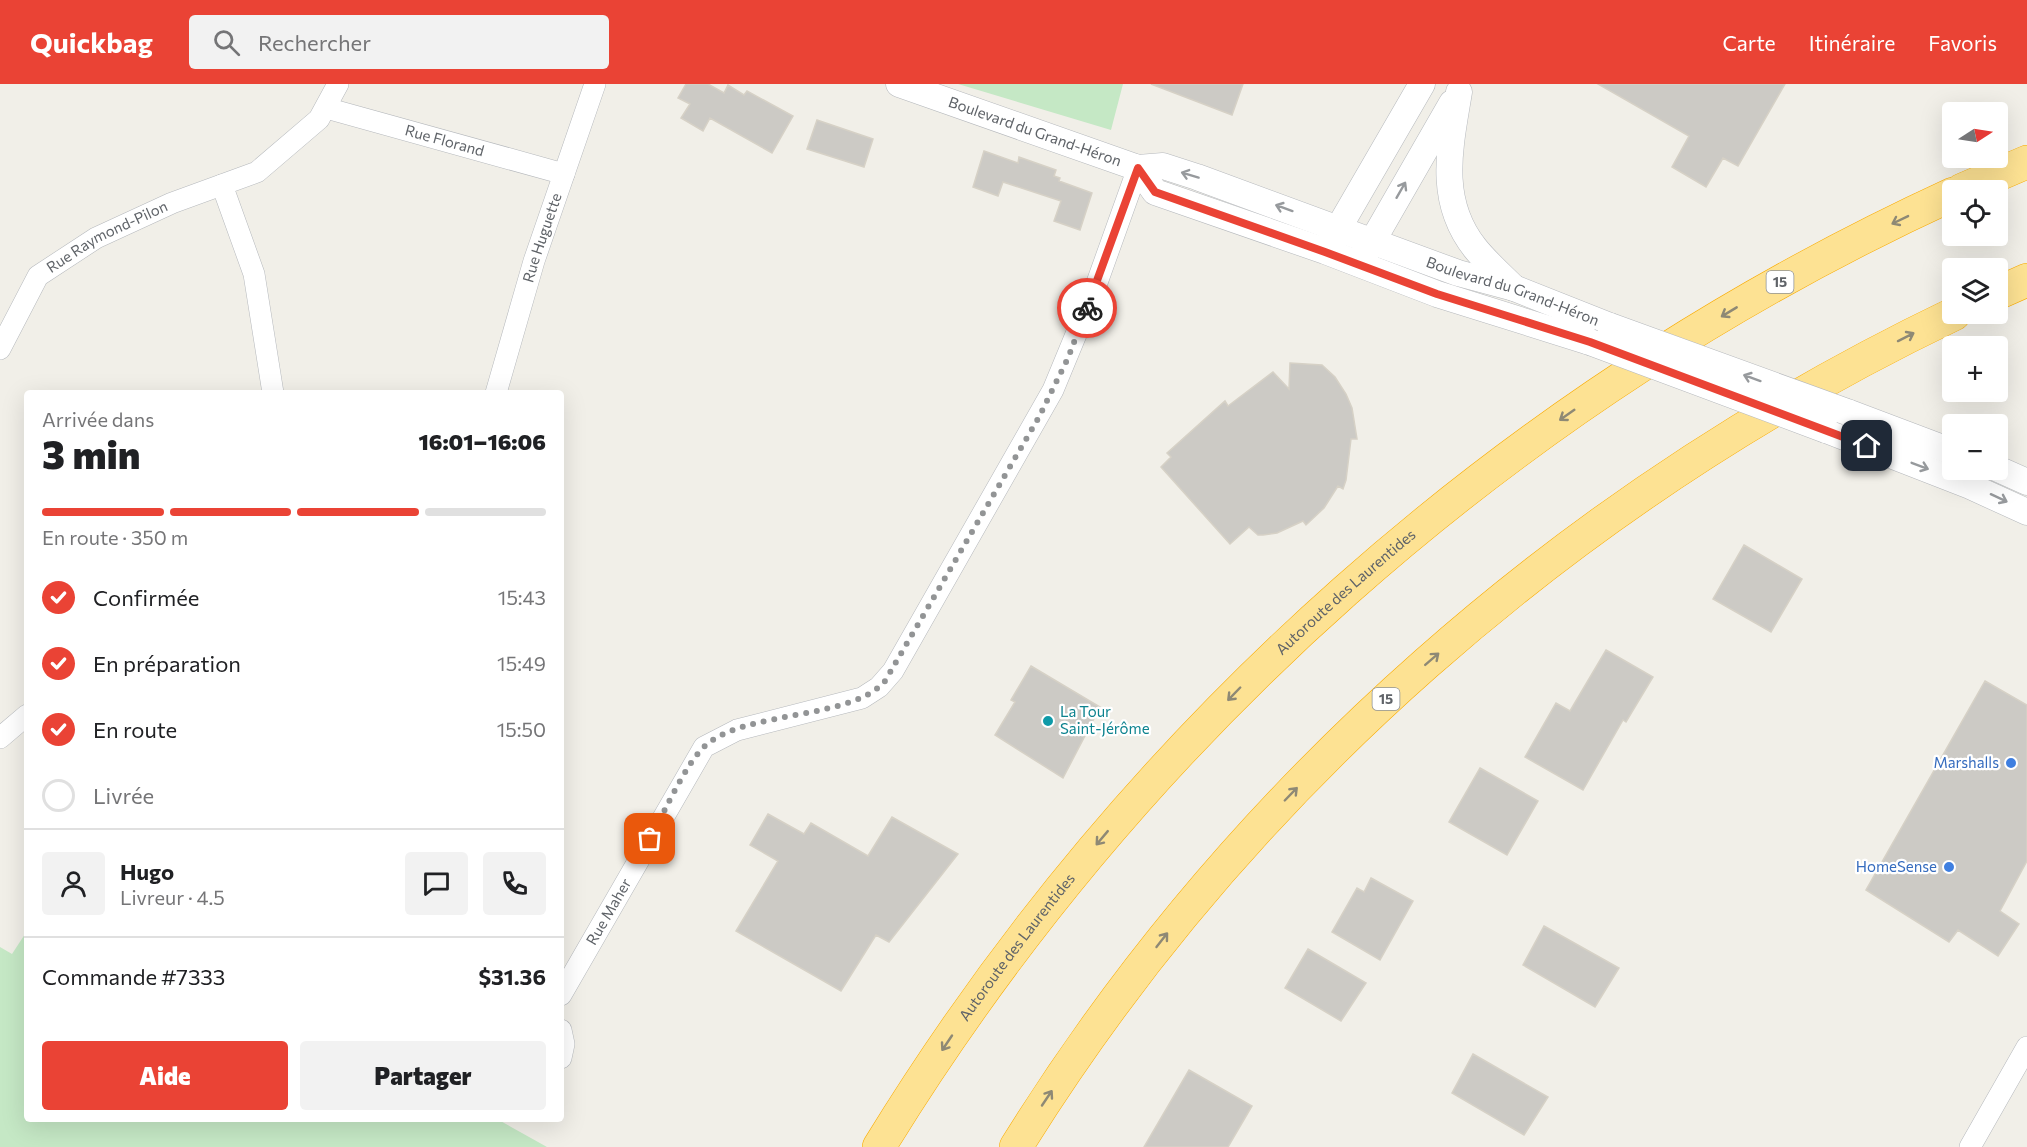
<!DOCTYPE html>
<html lang="fr">
<head>
<meta charset="utf-8">
<style>
	body { margin:0; font-family:Commissioner,sans-serif; background:#f2f2f2; color:#202124; height:100vh; display:flex; flex-direction:column; font-size:22px; white-space:nowrap }
	* { box-sizing:border-box; margin:0 }
	p { font-size:20px; color:#757577 }
	.icon { flex:none; width:33px; height:33px; fill:none; stroke:currentColor; stroke-width:2; stroke-linecap:round; stroke-linejoin:round }
	.map { position:relative; flex:1; overflow:hidden }
	.side { position:absolute; left:24px; top:306px; width:540px; height:732px; display:flex; flex-direction:column; background:#fff; border-radius:6px; box-shadow:0 6px 24px #0002 }
	.side>* { flex:none }
	.needle { width:39px; rotate:78deg }
	.fabs { position:absolute; left:1942px; top:18px; display:grid; gap:12px }
	.fabs a { display:grid; place-items:center; width:66px; height:66px; border-radius:6px; background:#fff; box-shadow:0 6px 24px #0002; font-size:30px }
	.pin { position:absolute; display:grid; place-items:center; width:51px; height:51px; color:#fff; margin:-26px; border-radius:12px; box-shadow:0 3px 9px #0006 }
	.courier { position:absolute; display:grid; place-items:center; width:60px; height:60px; margin:-30px; border:4px solid #ea4335; border-radius:50%; background:#fff; color:#222; box-shadow:0 2px 8px #0007 }
	.summary em { font-style:normal; font-weight:800 }
	.summary div { display:flex; flex-direction:column-reverse }
	.summary { display:flex; align-items:center; justify-content:space-between; height:102px; padding:0 18px }
	h1 { font-size:39px; font-weight:800; line-height:45px }
	.bar { display:grid; grid-template-columns:repeat(4,1fr); gap:9px 6px; align-content:center; height:72px; padding:0 18px }
	.bar i { height:8px; border-radius:4px; background:#e0e0e0 }
	.bar .active { background:#ea4335 }
	.bar p { grid-column:span 4 }
	.line { display:flex; align-items:center; gap:15px; padding:0 18px; border-top:2px solid #e0e0e0 }
	.line div { flex:1 }
	.round { display:grid; place-items:center; flex:none; width:63px; height:63px; border-radius:6px; background:#f2f2f2 }
	ol { padding:0 18px; list-style:none }
	li { display:flex; align-items:center; gap:18px; height:66px }
	li p { margin-inline-start:auto }
	li .icon { padding:6px; border-radius:50%; background:#ea4335; color:#fff; stroke-width:4 }
	li:last-child { color:#757577 }
	li i { width:33px; height:33px; border:3px solid #e0e0e0; border-radius:50% }
	.primary-button { display:flex; gap:12px; margin-top:auto; padding:12px 18px }
	.primary-button a { flex:1; height:69px; border-radius:6px; background:#ea4335; color:#fff; font-size:24px; font-weight:800; line-height:69px; text-align:center }
	.primary-button a+a { background:#f2f2f2; color:#202124 }
	header { display:flex; align-items:center; gap:36px; box-sizing:border-box; height:84px; padding:0 30px; background:#ea4335; color:#fff }
	header strong { font-size:28px }
	nav { display:flex; gap:33px; margin-inline-start:auto; font-size:21px }
	.search { width:420px; height:54px; background:#f2f2f2; display:flex; align-items:center; gap:15px; box-sizing:border-box; padding:0 21px; border-radius:6px; color:#757577; font-size:22px }
	.map>svg:first-child { display:block }
	.green { fill:#c5e8c5 }
	.building { fill:#cccac5; stroke:#d6d1c6; stroke-width:1.5 }
	.lines { fill:none; stroke-linecap:round; stroke-linejoin:round }
	.minor-casing { stroke:#b5b8bc; stroke-width:22 }
	.tertiary-casing { stroke:#b5b8bc; stroke-width:27 }
	.motorway-casing { stroke:#f9ab00; stroke-width:34 }
	.minor { stroke:#fff; stroke-width:21 }
	.tertiary { stroke:#fff; stroke-width:26 }
	.motorway { stroke:#fde293; stroke-width:33 }
	.tertiary-bridge-casing { stroke:#b5b8bc; stroke-width:27; stroke-linecap:butt }
	.tertiary-bridge { stroke:#fff; stroke-width:26 }
	.oneway { stroke:#979a9d }
	.oneway2 { stroke:#8e8975 }
	.done { stroke:#929495; stroke-width:6; stroke-dasharray:0 10.8 }
	.route { stroke:#ea4335; stroke-width:8 }
	.culture-dot { fill:#0f9aa8; stroke:#fff; stroke-width:2 }
	.shop-dot { fill:#3f7fe0; stroke:#fff; stroke-width:2 }
	.labels { text-anchor:middle; stroke-width:4.5; stroke-linejoin:round; paint-order:stroke }
	.shield { fill:#fff; stroke:#8f9295; stroke-width:1.5 }
	.shield-label { font-size:14px; font-weight:bold; fill:#5f6368 }
	.street-label { font-size:15px; fill:#5f6368; stroke:#fff }
	.culture-label { font-size:15px; fill:#0d838f; stroke:#fff; text-anchor:start }
	.shop-label { font-size:15px; fill:#366cbe; stroke:#fff; text-anchor:end }
</style>
</head>
<body>
<header>
<strong>Quickbag</strong>
<div class="search"><svg class="icon" aria-label="search" viewBox="0 0 24 24"><circle cx="10" cy="10" r="6"/><path d="M15 15l6 6"/></svg>Rechercher</div>
<nav><a>Carte</a><a>Itinéraire</a><a>Favoris</a></nav>
</header>
<div class="map">
<svg width="2027" height="1063" viewBox="0 0 2027 1063">
	<rect width="100%" height="100%" fill="#f1efe8"/>
	<path class="green" d="M958,0H1123L1111,46Z
		M27,847V1035H497L547,1063H0V863L12,870Z"/>
	<path class="building" d="M686,0H708L724,9L728,1L744,11L747,7L793,32L772,69L710,34L703,47L681,34L690,20L678,14Z
		M1151,0H1243L1232,31Z
		M1598,0H1785L1738,82L1723,74L1706,103L1672,83L1689,52Z
		M817,36L873,55L864,83L807,65Z
		M984,67L1018,79L1019,73L1056,86L1054,92L1060,94L1059,97L1092,109L1080,146L1054,137L1061,117L1003,98L998,112L973,103Z
		M1290,279L1322,281L1335,293L1346,310L1352,324L1357,355H1351L1346,396L1343,405L1338,402L1324,424L1306,441L1303,437L1277,449L1263,451H1258L1249,443L1230,460L1161,383L1171,373L1167,369L1225,317L1228,322L1273,288L1289,305Z
		M1744,461L1802,495L1771,548L1713,515Z
		M1606,566L1653,593L1626,638L1623,636L1583,706L1525,673L1556,619L1570,627Z
		M1031,582L1100,623L1063,694L995,651L1015,618L1011,616Z
		M1985,597L2027,621V777L2000,827L2019,840L1998,872L1958,846L1949,858L1866,806Z
		M1480,684L1538,717L1507,771L1449,738Z
		M768,730L804,750L811,739L868,772L892,733L958,770L889,858L876,851L841,907L736,847L778,777L750,761Z
		M1371,794L1413,817L1380,876L1332,848L1357,804L1364,808Z
		M1544,842L1619,884L1595,923L1523,881Z
		M1308,865L1366,899L1341,937L1285,904Z
		M1473,970L1548,1013L1524,1051L1452,1009Z
		M1189,986L1252,1022L1228,1063H1144Z"/>
	<g class="lines">
		<g class="minor-casing">
			<g id="minor">
				<path id="s1" d="M326,24L564,90"/>
				<path d="M222,101L254,190L273,309"/>
				<path id="s2" d="M0,265L38,192L96,154L172,119L257,88L319,35L338,0"/>
				<path id="s3" d="M496,309L534,177L595,0"/>
				<path d="M0,654L27,631"/>
				<path id="s4" d="M561,911L704,663L737,646L862,614L879,603L893,587L1053,306L1094,207L1138,84"/>
				<path d="M561,946L564,960L561,974"/>
				<path d="M1970,1063L2027,963"/>
			</g>
		</g>
		<g class="tertiary-casing">
			<g id="tertiary">
				<path id="s5" d="M899,0L1138,84L1163,82L1197,93L1458,189L1514,204L1610,242"/>
				<path d="M1459,8C1450,63 1437,116 1475,164C1486,178 1501,191 1514,204"/>
				<path d="M1138,84L1155,108L1325,167L1437,210L1590,258"/>
				<path d="M1331,157L1422,0"/>
				<path d="M1364,172L1452,19"/>
				<path d="M1847,328L1953,368"/>
				<path d="M1826,346L1970,402L2027,428"/>
				<path d="M1998,385L2027,398"/>
			</g>
		</g>
		<g class="motorway-casing">
			<g id="motorway">
				<path d="M1962,106L2027,78"/>
				<path d="M1998,209L2027,196"/>
				<path id="s6" d="M879,1063C1134,647 1509,314 1953,110"/>
				<path d="M1016,1063C1240,702 1572,413 1954,230"/>
			</g>
		</g>
		<use href="#minor" class="minor"/>
		<use href="#tertiary" class="tertiary"/>
		<use href="#motorway" class="motorway"/>
		<g class="tertiary-bridge-casing">
			<path id="tertiary-bridge" d="M1610,242L1847,328
				M1590,258L1826,346"/>
		</g>
		<use href="#tertiary-bridge" class="tertiary-bridge"/>
	</g>
	<defs><path id="oneway-shaft" d="M-6 0H5M1.5-3L5.5 0L1.5 3" fill="none" stroke-width="1.6" stroke-linecap="round" stroke-linejoin="round" transform="scale(1.5)"/></defs>
	<g class="oneway">
		<use href="#oneway-shaft" transform="translate(1190 91) rotate(-163)"/>
		<use href="#oneway-shaft" transform="translate(1401 106) rotate(-60)"/>
		<use href="#oneway-shaft" transform="translate(1284 124) rotate(-160)"/>
		<use href="#oneway-shaft" transform="translate(1752 294) rotate(-160)"/>
		<use href="#oneway-shaft" transform="translate(1920 382) rotate(21)"/>
		<use href="#oneway-shaft" transform="translate(1999 414) rotate(25)"/>
	</g>
	<g class="oneway2">
		<use href="#oneway-shaft" transform="translate(1900 136) rotate(154)"/>
		<use href="#oneway-shaft" transform="translate(1729 228) rotate(149)"/>
		<use href="#oneway-shaft" transform="translate(1906 253) rotate(-27)"/>
		<use href="#oneway-shaft" transform="translate(1567 331) rotate(145)"/>
		<use href="#oneway-shaft" transform="translate(1432 575) rotate(-41)"/>
		<use href="#oneway-shaft" transform="translate(1234 610) rotate(134)"/>
		<use href="#oneway-shaft" transform="translate(1291 710) rotate(-46)"/>
		<use href="#oneway-shaft" transform="translate(1102 754) rotate(130)"/>
		<use href="#oneway-shaft" transform="translate(1162 856) rotate(-52)"/>
		<use href="#oneway-shaft" transform="translate(947 959) rotate(124)"/>
		<use href="#oneway-shaft" transform="translate(1047 1014) rotate(-56)"/>
	</g>
	<g class="lines">
		<path class="done" d="M650,755C663,731 686,678 706,661C747,626 852,636 885,597L1039,333L1068,274L1087,224"/>
		<path class="route" d="M1087,224L1138,84L1155,108L1325,168L1437,210L1590,258L1867,362"/>
	</g>
	<circle class="culture-dot" cx="1048" cy="637" r="6"/>
	<g class="shop-dot">
		<circle cx="2011" cy="679" r="6"/>
		<circle cx="1949" cy="783" r="6"/>
	</g>
	<g class="labels">
		<g class="shield">
			<rect x="1766.5" y="187" width="27" height="22" rx="4.5"/>
			<rect x="1372.5" y="604" width="27" height="22" rx="4.5"/>
		</g>
		<g class="shield-label">
			<text x="1780" y="203">15</text>
			<text x="1386" y="620">15</text>
		</g>
		<g class="street-label">
			<text dy="5" stroke="none"><textPath href="#s5" startOffset="144">Boulevard du Grand-Héron</textPath></text>
			<text dy="5" stroke="none"><textPath href="#s1" startOffset="123">Rue Florand</textPath></text>
			<text dy="5" stroke="none"><textPath href="#s2" startOffset="162">Rue Raymond-Pilon</textPath></text>
			<text dy="5" stroke="none"><textPath href="#s3" startOffset="162">Rue Huguette</textPath></text>
			<text dy="5" stroke="none"><textPath href="#s5" startOffset="650">Boulevard du Grand-Héron</textPath></text>
			<text dy="5" stroke="none"><textPath href="#s6" startOffset="728">Autoroute des Laurentides</textPath></text>
			<text dy="5" stroke="none"><textPath href="#s4" startOffset="96">Rue Maher</textPath></text>
			<text dy="5" stroke="none"><textPath href="#s6" startOffset="243">Autoroute des Laurentides</textPath></text>
		</g>
		<g class="culture-label">
			<text x="1060" y="633">La Tour<tspan x="1060" dy="17">Saint-Jérôme</tspan></text>
		</g>
		<g class="shop-label">
			<text x="1999" y="684">Marshalls</text>
			<text x="1937" y="788">HomeSense</text>
		</g>
	</g>
</svg>
<div class="fabs">
<a><svg class="needle" viewBox="-14 -14 28 28"><path d="M0-13l5 13h-10z" fill="#e53935"/><path d="M0 13l5-13h-10z" fill="#757577"/></svg></a>
<a><svg class="icon" aria-label="locate" viewBox="0 0 24 24"><circle cx="12" cy="12" r="6"/><path d="M12 2v4M12 18v4M2 12h4M18 12h4"/></svg></a>
<a><svg class="icon" aria-label="layers" viewBox="0 0 24 24"><path d="M12 4l9 5-9 5-9-5zM3 14l9 5 9-5"/></svg></a>
<a>+</a>
<a>−</a>
</div>
<div class="pin" style="left:650px;top:755px;background:#ea580c"><svg class="icon" aria-label="bag" viewBox="0 0 24 24"><path d="M5 8h14l-1 12H6zM9 8a3 3 0 0 1 6 0"/></svg></div>
<div class="pin" style="left:1867px;top:362px;background:#1f2937"><svg class="icon" aria-label="home" viewBox="0 0 24 24"><path d="M3 11l9-7 9 7M6 9v11h12V9"/></svg></div>
<div class="courier" style="left:1087px;top:224px"><svg class="icon" aria-label="bike" viewBox="0 0 24 24"><circle cx="6" cy="16" r="4"/><circle cx="18" cy="16" r="4"/><path d="M6 16l4-8h5l3 8M10 8l3 8H6M13 5h3"/></svg></div>
<section class="side">
<div class="summary"><div><h1>3 min</h1><p>Arrivée dans</p></div><em>16:01–16:06</em></div>
<div class="bar"><i class="active"></i><i class="active"></i><i class="active"></i><i></i><p>En route · 350 m</p></div>
<ol>
<li><svg class="icon" aria-label="check" viewBox="0 0 24 24"><path d="M5 12l5 5 9-10"/></svg>Confirmée<p>15:43</p></li>
<li><svg class="icon" aria-label="check" viewBox="0 0 24 24"><path d="M5 12l5 5 9-10"/></svg>En préparation<p>15:49</p></li>
<li><svg class="icon" aria-label="check" viewBox="0 0 24 24"><path d="M5 12l5 5 9-10"/></svg>En route<p>15:50</p></li>
<li><i></i>Livrée</li>
</ol>
<div class="line" style="height:108px"><a class="round"><svg class="icon" aria-label="person" viewBox="0 0 24 24"><circle cx="12" cy="8" r="4"/><path d="M4 21q1-7 8-7t8 7"/></svg></a><div><b>Hugo</b><p>Livreur · 4.5</p></div><a class="round"><svg class="icon" aria-label="chat" viewBox="0 0 24 24"><path d="M4 5h16v11H9l-5 4z"/></svg></a><a class="round"><svg class="icon" aria-label="phone" viewBox="0 0 24 24"><path d="M5 4h4l2 5-3 2q2 4 5 5l2-3 5 2v4C11 20 4 13 5 4z"/></svg></a></div>
<div class="line" style="height:78px"><div>Commande #7333</div><b>$31.36</b></div>
<div class="primary-button"><a>Aide</a><a>Partager</a></div>
</section>
</div>
</body>
</html>
